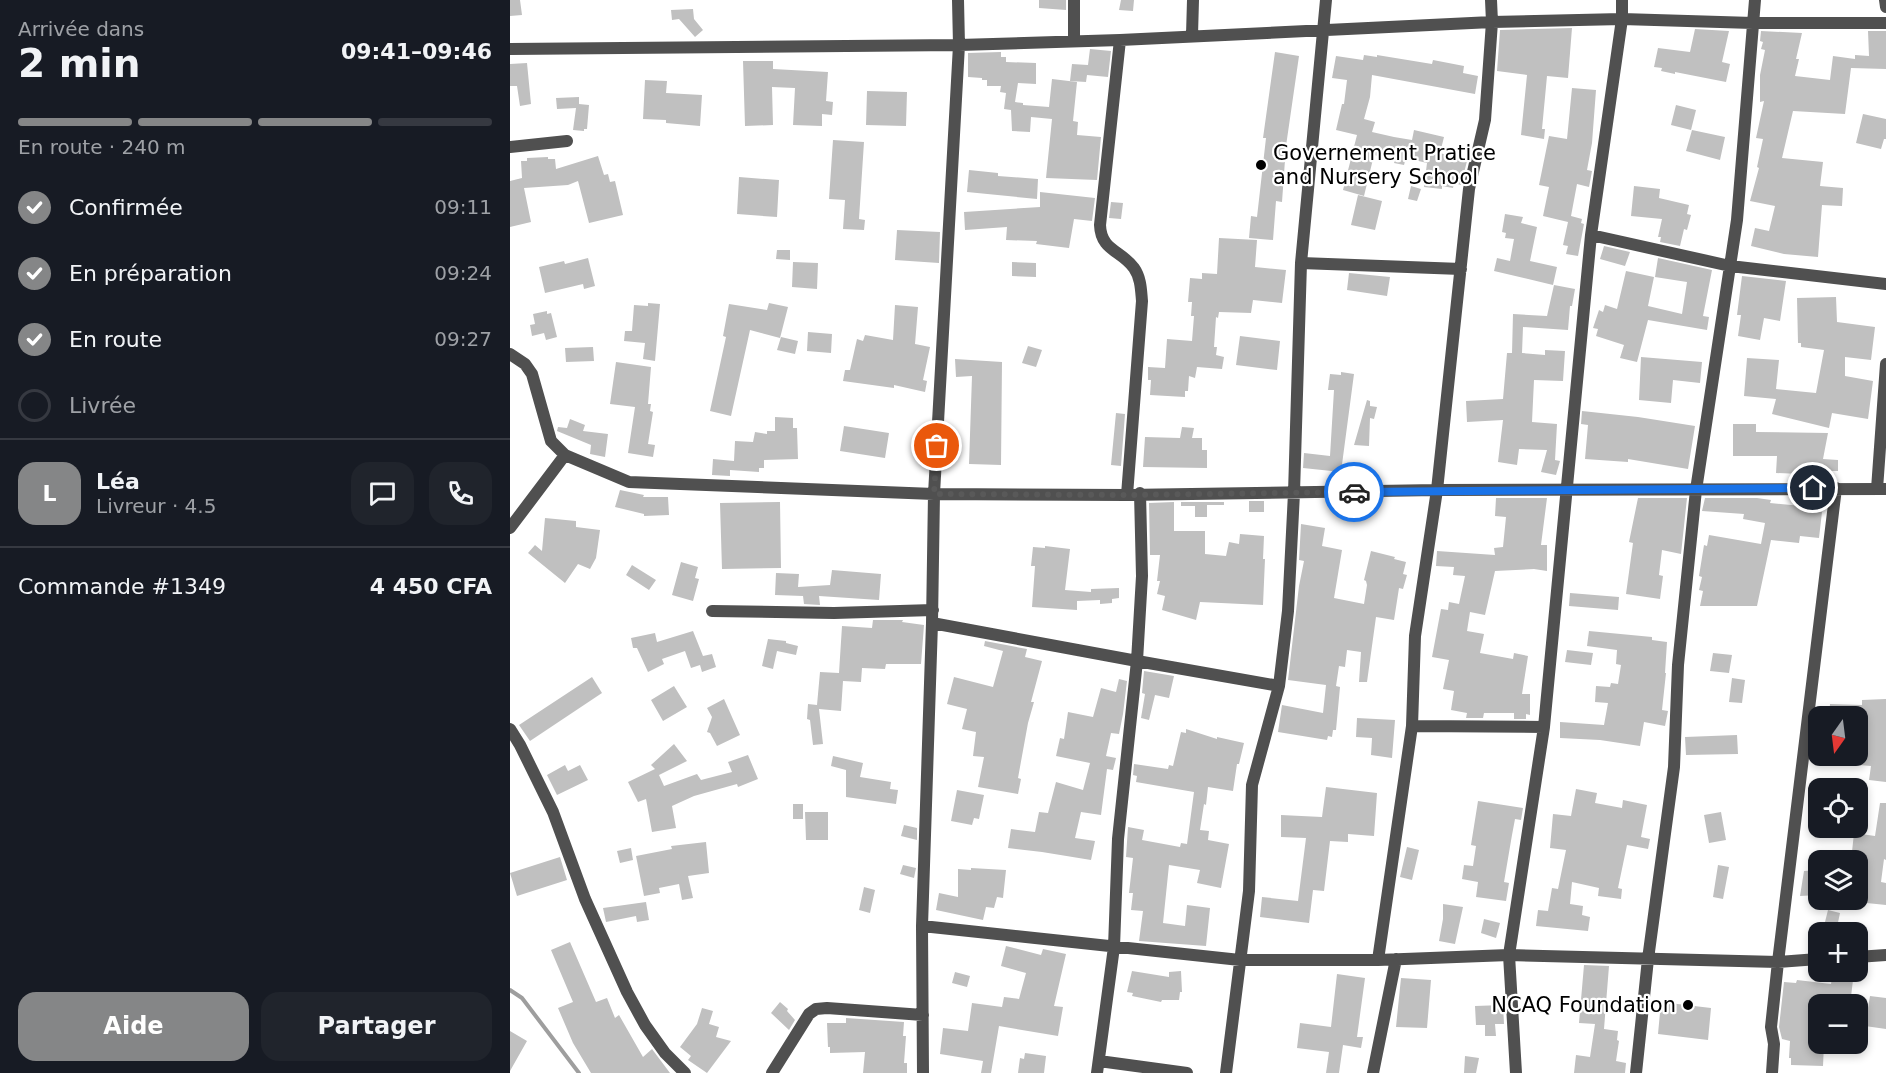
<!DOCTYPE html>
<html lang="fr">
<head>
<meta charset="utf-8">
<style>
	body { margin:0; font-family:"DejaVu Sans",sans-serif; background:#20242c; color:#f1f3f6; height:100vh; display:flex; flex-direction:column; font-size:22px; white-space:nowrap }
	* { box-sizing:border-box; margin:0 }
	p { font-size:20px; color:#9ea1a6 }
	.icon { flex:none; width:33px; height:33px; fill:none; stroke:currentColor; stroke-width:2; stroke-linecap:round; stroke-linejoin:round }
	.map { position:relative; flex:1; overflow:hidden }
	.details { display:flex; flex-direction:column; background:#171b24; width:510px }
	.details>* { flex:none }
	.needle { width:39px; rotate:194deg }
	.fabs { position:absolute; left:1298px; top:706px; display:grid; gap:12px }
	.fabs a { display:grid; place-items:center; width:60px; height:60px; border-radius:12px; background:#171b24; box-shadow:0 3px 9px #0003; font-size:30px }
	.pin { position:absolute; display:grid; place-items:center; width:51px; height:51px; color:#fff; margin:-26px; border:3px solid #fff; border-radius:50%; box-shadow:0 2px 6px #0007 }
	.courier { position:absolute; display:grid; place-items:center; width:60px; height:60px; margin:-30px; border:4px solid #1a73e8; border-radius:50%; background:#fff; color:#222; box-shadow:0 2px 8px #0007 }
	.overview em { font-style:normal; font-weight:600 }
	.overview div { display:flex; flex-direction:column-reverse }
	.overview { display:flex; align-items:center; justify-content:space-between; height:102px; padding:0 18px }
	h1 { font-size:39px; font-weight:600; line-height:45px }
	.bar { display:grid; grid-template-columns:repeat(4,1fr); gap:9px 6px; align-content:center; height:72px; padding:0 18px }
	.bar i { height:8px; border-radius:4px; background:#363941 }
	.bar .selected { background:#858687 }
	.bar p { grid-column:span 4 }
	.line { display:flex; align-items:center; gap:15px; padding:0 18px; border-top:2px solid #363941 }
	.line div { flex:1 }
	.round { display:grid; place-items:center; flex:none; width:63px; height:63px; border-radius:18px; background:#20242c }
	ol { padding:0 18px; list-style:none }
	li { display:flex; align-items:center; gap:18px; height:66px }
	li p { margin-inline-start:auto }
	li .icon { padding:6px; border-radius:50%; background:#858687; color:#fff; stroke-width:4 }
	li:last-child { color:#9ea1a6 }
	li i { width:33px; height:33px; border:3px solid #363941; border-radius:50% }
	.cta { display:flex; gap:12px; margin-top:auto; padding:12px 18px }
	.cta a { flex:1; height:69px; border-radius:18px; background:#858687; color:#fff; font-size:24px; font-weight:600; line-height:69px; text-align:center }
	.cta a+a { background:#20242c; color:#f1f3f6 }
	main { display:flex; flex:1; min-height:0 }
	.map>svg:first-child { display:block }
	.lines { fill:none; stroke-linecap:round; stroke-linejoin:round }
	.stream { stroke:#9e9e9e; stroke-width:4 }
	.building { fill:#c0c0c0 }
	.minor { stroke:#505050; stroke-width:12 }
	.done { stroke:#595959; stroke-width:6; stroke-dasharray:0 10.8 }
	.route { stroke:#1a73e8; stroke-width:8 }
	.poi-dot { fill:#000; stroke:#fff; stroke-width:2 }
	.labels { text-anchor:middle; stroke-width:4.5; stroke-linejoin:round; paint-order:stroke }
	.poi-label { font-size:21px; fill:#000; stroke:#fff; text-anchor:start }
</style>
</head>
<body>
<main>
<section class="details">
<div class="overview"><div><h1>2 min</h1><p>Arrivée dans</p></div><em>09:41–09:46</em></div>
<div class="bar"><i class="selected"></i><i class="selected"></i><i class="selected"></i><i></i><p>En route · 240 m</p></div>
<ol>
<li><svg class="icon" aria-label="check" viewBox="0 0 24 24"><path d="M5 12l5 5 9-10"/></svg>Confirmée<p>09:11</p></li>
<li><svg class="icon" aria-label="check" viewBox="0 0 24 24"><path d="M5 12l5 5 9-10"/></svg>En préparation<p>09:24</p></li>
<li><svg class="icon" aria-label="check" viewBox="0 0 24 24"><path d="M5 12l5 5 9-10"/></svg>En route<p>09:27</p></li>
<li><i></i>Livrée</li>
</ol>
<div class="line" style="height:108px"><b class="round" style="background:#858687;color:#fff">L</b><div><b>Léa</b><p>Livreur · 4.5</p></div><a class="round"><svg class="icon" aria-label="chat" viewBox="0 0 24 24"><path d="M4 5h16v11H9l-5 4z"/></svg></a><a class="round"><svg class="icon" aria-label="phone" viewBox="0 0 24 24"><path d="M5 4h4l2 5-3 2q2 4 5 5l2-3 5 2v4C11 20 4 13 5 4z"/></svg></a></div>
<div class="line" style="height:78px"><div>Commande #1349</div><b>4 450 CFA</b></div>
<div class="cta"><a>Aide</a><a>Partager</a></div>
</section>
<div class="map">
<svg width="1376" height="1073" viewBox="0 0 1376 1073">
	<rect width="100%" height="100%" fill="#fff"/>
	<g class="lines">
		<path class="stream" d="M0,990L12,998L69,1073"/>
	</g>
	<path class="building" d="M0,0H10L12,15L0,16Z
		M529,0H556V10L529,8Z
		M611,0H624L623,11L609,10Z
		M183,9L184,19L193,30L185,37L169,19L162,20L161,10Z
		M1062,28L1058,78L1037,76L1032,129H1035L1034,139L1011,135L1017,75L987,71L990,30Z
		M1185,29L1219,31L1212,62L1220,64L1216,82L1165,72V74L1151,71L1152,68L1144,67L1148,48L1180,52Z
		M1251,31L1292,33L1286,59H1289L1285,76L1320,80L1323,56L1345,59V55L1359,56L1358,31H1376V69L1341,68L1335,114L1283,111L1272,158L1313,162L1310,186L1333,188L1332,206L1312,205L1308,257L1274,254L1241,246L1245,228L1259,231L1265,206L1240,201L1249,168L1247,167L1253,139L1246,138L1254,101L1250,102V75L1255,50L1251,49L1253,42L1250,41Z
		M580,49L601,51L598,77L577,75L576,82L560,81L562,64L578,65Z
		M491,52V57H496V62L526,63V84L508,83L505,102L513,103V105L539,107L542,79L567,82L563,121L568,122L567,135L591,137L587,180L536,178L542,119L521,117L520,132L502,131L501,110L494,109L496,93L490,92L491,86H477V80H472V78L458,77V53Z
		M765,52L789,56L776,146L772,202L766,201L763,240L739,238L741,216L747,217L756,138H753Z
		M854,55L867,57V55L922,64L923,60L954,66L953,73L968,76L965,94L862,75L860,97L854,119L865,122L862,132L884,137L902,140L904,130L934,137L930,153L957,161L951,185L944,183L943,188L932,186V189L914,187L917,163L896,158L894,165L884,163L885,160L864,155L854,196L833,190L847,135L826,130L832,104H834L837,80L822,78L826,56L853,60Z
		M233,61H263V69L318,72L316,101L323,102L322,115L312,114V126L283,125L285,88L262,87L263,125L235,126Z
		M17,63L21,104L10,106L7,86H0V64Z
		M135,80L157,81L156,93L192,95L190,126L156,123V120L133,119Z
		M1062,88L1086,90L1082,143L1077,170L1082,171L1079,187L1067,184L1061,216L1072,219L1071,223L1074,224L1068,256L1056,254L1058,246L1053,245L1058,222L1033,216L1039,187L1029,185L1039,136L1057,139Z
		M357,91L397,92L396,126L356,125Z
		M69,97V104L79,105L77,129H74V131L63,130L66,108L47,109L46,98Z
		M1166,105L1186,110L1181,130L1161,125Z
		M1353,114L1376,119V139H1374L1371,149L1346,143Z
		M1182,130L1215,137L1210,160L1176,151Z
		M323,140L354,142L349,219L355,220L354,230L333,229L335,200L319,199Z
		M88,156L94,175L98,174L100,182L105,181L113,215L79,223L68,181L58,185L14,188L21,222L0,227V181L12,178L11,161H17V158L38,157V159H45L46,169Z
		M459,170L488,173V176L528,179L527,199L457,192Z
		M229,177L269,180L267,217L227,214Z
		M901,186L911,189L907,201L898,199Z
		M1124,186L1150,189L1149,198L1179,205L1177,214L1181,215L1177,230L1174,229L1170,246L1150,242L1151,237H1148L1152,219L1121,216Z
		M530,192L585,198L582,221L564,219L559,248L526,244L527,241L496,240L497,227L455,230L454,212L530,207Z
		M848,195L872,201L865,230L841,225Z
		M601,202L613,203L611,219L599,218Z
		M995,214L1013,217L1011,223L1027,227L1020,261L1047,267L1043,285L984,271L987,258L1000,261L1004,239L995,238L996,233L992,232Z
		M387,230L430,232L429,263L385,260Z
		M709,238L747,240L745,267L776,270L772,303L743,300L741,313L709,312L708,318L706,317L704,347H707L706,355L714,357L712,369L687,367L685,378L679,376L678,391H675V397L640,395L641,380H638V367L655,368L657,339L682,341L684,316H681L682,302H678L680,278L692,279V273L707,274Z
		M1094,246L1120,252L1115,266L1090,259Z
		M267,250H280V260L266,259Z
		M78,258L85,286L74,289L73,284L35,293L29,267L54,261L55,264Z
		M1148,258L1202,270L1193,316L1199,317L1197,330L1138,320L1127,362L1110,358L1114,345L1086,336L1088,329L1083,328L1089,310L1093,312L1095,305L1107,309L1116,271L1144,277L1138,306L1172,314L1177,282L1145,277Z
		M283,262L308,263L307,289L282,287Z
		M502,262L526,263V277L502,276Z
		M839,273L880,277L877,296L837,290Z
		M1232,276L1276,281L1270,321L1254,318L1250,340L1228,336L1231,315H1227Z
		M1044,285L1065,289L1062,306H1060L1058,330L1013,327L1012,353L1035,355V350L1055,351L1053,381L1024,380L1022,422L1047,424L1045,460L1050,461L1046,475L1031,472L1037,450L1009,449L1007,465L988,462L993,420L957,422L956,401L993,399L997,353H1002L1003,314L1037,316Z
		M1326,297L1327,322L1365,327L1361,360L1335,357V376L1363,381L1358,419L1322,413L1319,428L1262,414L1266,399L1234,396L1237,358L1269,360L1266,389L1306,393L1314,350L1291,347V343H1288L1287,298Z
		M138,303L150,304L145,361L133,359L135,343L114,341L115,331H122L124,305L138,306Z
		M259,303L278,307L270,338L240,330L221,416L200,411L216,337L213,336L219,304L257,310Z
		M385,305L408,307L405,344L420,347L413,380L417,381L415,392L384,385V388L333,381L335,370H340L347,339L353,341L355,335L383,340Z
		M37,311V314L41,313L47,337L36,340L34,333L22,336L20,325L25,324L23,314Z
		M298,332L322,334L321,353L297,351Z
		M730,336L770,341L767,370L726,365Z
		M271,337L288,341L285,354L267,350Z
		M518,346L532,350L526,367L512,363Z
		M83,347L84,361L56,362L55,348Z
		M1131,357L1192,362L1190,383L1163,380L1161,403L1129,400Z
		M445,359L492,362L491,465L459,464L462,376L446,377Z
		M106,362L141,367L138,404H141L140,411L143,412L138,444L145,445L143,457L118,453L125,407L100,404Z
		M831,372L844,374L831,472L793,468L794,453L820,456L824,390H818L820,374L831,375Z
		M857,400L860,401V406L867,407L864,419L860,418L859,446L844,445Z
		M1072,411L1128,417L1185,426L1178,469L1118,459V462L1075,459L1078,425L1071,424Z
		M606,413L615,414L611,466L601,465Z
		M265,417L283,418V428H287L288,459L254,460V468H249V472L220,470V476L202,475L203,459L224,461L225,441L243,442L245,432L257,434V431H265Z
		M60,419L75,425L73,431L98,434L95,457L80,454L81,445L47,431L48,427L57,428Z
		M1223,424H1246V432L1318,433L1313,459L1328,460V471H1311L1291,468V474L1266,473L1267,456H1223Z
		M334,426L379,433L375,458L330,451Z
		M672,427L684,428L682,438H692V450H697V468L633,467L635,437L670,438Z
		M110,490L134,495L133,497H158L159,515L134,516V514L105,507Z
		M986,498H1037L1031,545H1037V571L1024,569L985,571L975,615L960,612L957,631L974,634L970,653L1003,659L1004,653L1018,656L1012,694H1020V715L1016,714V719H1004V713H974L973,718H956L957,713L941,710L944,691L933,689L939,660L922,657L931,609L938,610L939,602L949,604L955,576L943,575L944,567L926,566L927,551L985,555L984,548L993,547L996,517L985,516Z
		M1128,498H1177L1171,554L1152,550L1149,575L1153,576L1150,599L1116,594L1123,543L1119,542Z
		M1195,498H1247L1261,500L1260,503L1292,506V510L1312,512L1309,538L1290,536L1289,543L1261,540L1247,606H1190L1193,591L1189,590L1192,577L1189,576L1194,545L1197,546L1199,535L1251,544L1255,523L1233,519L1234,514L1192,511Z
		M739,501H754V512H739Z
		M270,502L271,568L212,569L210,503Z
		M664,502V531H695V554L716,556L719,542L729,544L730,534L754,536L753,559H755L753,605L690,602L686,620L652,610L655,596L647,594L650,581H647L650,555H640L639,503Z
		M671,502H714V505H697V517H685V506H671Z
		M35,518L66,521V527L90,530L86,558L80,569L68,564L55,583L18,553L25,545L32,551Z
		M791,524L815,528L812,546L832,550L824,598L854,604L857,585L856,581L854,580L861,551L885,557L884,559L896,562L893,574L897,575L893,589L889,588L884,620L866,617L857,682H849L851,652L837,650L835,667L829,666L826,686L830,687L826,730H823L822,737L818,736L817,740L768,732L772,705L813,713L816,685L778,680L789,586L794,561L789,560Z
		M535,546L560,549L555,590L581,592V589L609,588V598L602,599V603L590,604V600L567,601V610L522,607L525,566H521L523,547L535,548Z
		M171,562L188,567L185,578L189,579L183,601L162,595Z
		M122,565L146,580L139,590L116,575Z
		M322,570L371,574L369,600L309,596L310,605L294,604L293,596L265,595L266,573L289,574L288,587L320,585Z
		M1060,593L1109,597L1108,610L1059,606Z
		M363,620H393L392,622L414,625L411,664H376L375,669L352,668L351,682L333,681L331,711L309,709L313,744L303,745L300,720L297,719L298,704L307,705L310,672L329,673L332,626L362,628Z
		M183,631L193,656L202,654L206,667L192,672L190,665L181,668L175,651L152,659L154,664L138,672L127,648H123L121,638L145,633L147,642Z
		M1079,631L1142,637V640L1157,642L1155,673H1156L1152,710L1158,711L1155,726L1134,722L1130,746L1090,740L1050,738V722L1094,725L1098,703L1085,702L1086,686L1100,687L1101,683L1108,684L1111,665L1106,664L1107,650L1077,646Z
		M258,639L276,641V643L288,646L286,655L267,651L263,669L252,666Z
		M475,641L517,649L515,657L532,661L521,702H524L518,723L508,778L511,779L508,794L468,787L474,757L463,756L466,732L452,729L457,709L437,704L444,677L483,687L493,651L474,646Z
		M1057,650L1083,653L1081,665L1055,662Z
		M1203,653L1222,655L1219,673L1200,671Z
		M634,671L664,676L659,698L645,695L639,720L631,718L635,694L632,693Z
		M82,677L92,693L20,741L9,725Z
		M1222,678L1235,680L1232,703L1219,702Z
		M609,679L617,681L613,714L609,734L601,733L596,756L606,758L603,770L597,769L591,815L571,812L565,838L585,841L581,860L532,852L498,848L501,829L525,832L529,812L538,813L546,782L573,790L580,763L546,756L550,738L554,739L558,712L583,717L591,688L606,692Z
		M164,686L177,707L153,721L141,700Z
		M214,699L230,735L207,746L200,733L197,732L202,717L197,708Z
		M1376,699V782L1359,780L1361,766L1349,765L1350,760H1347V717H1319L1320,704L1352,705V700Z
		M847,718L885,720L882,758L861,755L862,738L846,737Z
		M676,729L707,739V737L734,743L729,764H727L723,791L698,787L696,805L694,804L690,830L699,831L698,840L719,844L711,888L687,883L690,870L659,865L653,923L675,926L677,905L700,908L696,946L629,941L633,911L621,910L623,893H619L623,858L616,857L618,827L634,830L632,840L670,847L671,843L677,844L684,792L626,782L627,776L623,775L624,764L658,769L659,765L663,766L671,732L676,733Z
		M1227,735L1228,754L1176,755L1175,737Z
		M164,744L177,761L149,775L154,786L187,774L191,780L222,772L218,762L238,755L248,779L228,787L227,784L184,796L162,806L166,828L142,832L136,799L128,802L118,782L145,769L141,765Z
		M323,756L353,763L350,777L381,782L380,789L388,790L386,804L336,797V770L321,766Z
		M55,765L58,771L70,765L78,780L47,795L37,775Z
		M816,787L867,793L864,836L838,834V842L820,841L814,891L803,890L799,923L750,917L752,897L788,901L796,838L771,837V815L812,817Z
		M1066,789L1087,793L1085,803L1112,808L1113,800L1137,805L1131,837L1140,839L1138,849L1117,845L1108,888L1112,889L1111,899L1088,896L1089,888L1062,882L1060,904L1073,906L1072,915L1080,917L1078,931L1026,926L1028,910L1038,911L1042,888L1048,889L1056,850L1040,848L1043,814L1061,816Z
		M447,790L474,795L469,819L464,818L462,825L441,821Z
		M968,801L1013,808L1011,820L1005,819L1002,835L994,882L999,883L996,901L966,897L968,882L952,879L954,865L963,866L966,846L961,845Z
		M1370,803H1376V860L1374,859L1371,882L1376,883V905L1347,902V861H1341L1344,833L1365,836Z
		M283,804H293V819H283Z
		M295,812H318V840H296Z
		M1211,812L1216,840L1199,843L1194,815Z
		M394,825L407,828V840L391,836Z
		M196,842L199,873L178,876L183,898L172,900L169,884L149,888L150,893L134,896L126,856L162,849L161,846Z
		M897,847L909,850L902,880L890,877Z
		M121,848L123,860L110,863L107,851Z
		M50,857L57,880L7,896L0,873Z
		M393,865L406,868L404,878L390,874Z
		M1208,865L1219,867L1213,899L1203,897Z
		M461,868L496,870L493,898L487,897L484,908L476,907L473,920L426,910L429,893L448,897V869L461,870Z
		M1308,870V895L1290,896L1294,871Z
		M354,887L365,890L360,913L349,910Z
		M136,902L139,920L127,922L126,916L96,922L93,908Z
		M933,904L953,907L945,944L929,941L933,919Z
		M1318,910L1330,913L1326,932L1313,930Z
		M974,919L990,923L986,938L971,933Z
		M60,942L86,1002L97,998L105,1018L109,1015L133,1057L142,1049L160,1073H81L63,1043L48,1008L63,1002L41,950Z
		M496,946L531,955L533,949L556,954L544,1006L553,1007L548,1036L489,1026L481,1073H471L473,1061L430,1054L433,1028L458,1031L462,1003L492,1007L494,997L509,999L516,973L491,966Z
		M1074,965L1099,966L1094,1029L1108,1031L1107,1040L1109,1041L1106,1061L1116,1063L1115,1073H1064L1066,1055L1080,1057L1085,1024L1069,1023Z
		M622,971L659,977V972L671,971L672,992H670L669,1000H652L651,1002L622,996L623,993L617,992Z
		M445,972L460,976L457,987L442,983Z
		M827,974L855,978L847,1037H853L851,1048L833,1045L829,1073H816L819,1052L787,1048L790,1023L821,1027Z
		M891,978L921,980L917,1028L886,1027Z
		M1322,978L1343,980L1340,1005H1306L1299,1041L1314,1044L1313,1066L1281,1065V1058H1279L1280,1041L1272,1039L1269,1027L1274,982L1286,983L1287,980L1321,984Z
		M1360,996L1376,998V1029L1355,1026Z
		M270,1002L278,1009L277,1011L285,1020L279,1030L261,1013Z
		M1151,1002L1201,1008L1198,1040L1148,1034Z
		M993,1005L994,1024H985L986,1036H975V1025H966L965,1006Z
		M192,1008L203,1011L199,1024L209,1027L206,1037L221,1041L197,1073L178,1060L181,1056L170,1047L187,1024Z
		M336,1018L394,1022L393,1036H396L394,1063H397V1073H353L355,1052L320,1053V1047H318L317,1023H336Z
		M0,1031L17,1041L0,1071Z
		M515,1053L536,1056L534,1073H508L510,1058L514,1059Z
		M955,1056L969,1058L966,1073H954Z"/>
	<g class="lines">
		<path class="minor" d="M1375,0L1376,7
			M682,35L683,0
			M564,40V0
			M610,40L590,225C591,251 611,250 624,268C631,278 631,290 632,301L617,495
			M0,49L449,45L610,40L982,22L1112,19L1243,23H1376
			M0,147L57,141
			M1081,235L1220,266L1376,284
			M791,263L951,269
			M0,354L15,364L22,374L41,441L55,455L119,482L424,494L617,495L927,490L1376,489
			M1367,489L1376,364
			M0,528L55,455
			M202,611L324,613L423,610
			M422,623L627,661L632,576L630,493
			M902,726L1034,727
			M0,729L10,745L43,812L75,899L117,992L135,1025L155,1053L175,1073
			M412,926L730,960H868L999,955L1268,962L1308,959
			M1347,957L1376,955
			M868,960L902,726L905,636L927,490L959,189L975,120L982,22L981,0
			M589,1061L677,1073
			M262,1073L299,1014L306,1009L317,1008L413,1015
			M413,1073L412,926L422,623L424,494L449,45L448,0
			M587,1073L604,947L608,839L627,661L769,686
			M716,1073L739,891L742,785L769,686L778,611L784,493L791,263L816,0
			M863,1073L886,959
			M1006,1073L999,955L1034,727L1081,235L1112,19V0
			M1126,1073L1138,959L1164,767L1168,665L1186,490L1227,220L1245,0
			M1262,1073L1264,1044L1261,1027L1268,962L1326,488"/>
	</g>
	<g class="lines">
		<path class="done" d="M427,446L424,494L617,495L844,492"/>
		<path class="route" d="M844,492L1303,488"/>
	</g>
	<g class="poi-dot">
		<circle cx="751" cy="165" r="6"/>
		<circle cx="1178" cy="1005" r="6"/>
	</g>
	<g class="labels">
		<g class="poi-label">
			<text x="763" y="160">Governement Pratice<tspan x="763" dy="24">and Nursery School</tspan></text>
			<text x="1166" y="1012" text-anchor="end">NCAQ Foundation</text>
		</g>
	</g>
</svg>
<div class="fabs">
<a><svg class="needle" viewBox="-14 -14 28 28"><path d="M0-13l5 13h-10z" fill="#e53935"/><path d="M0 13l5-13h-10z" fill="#9ea1a6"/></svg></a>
<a><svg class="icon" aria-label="locate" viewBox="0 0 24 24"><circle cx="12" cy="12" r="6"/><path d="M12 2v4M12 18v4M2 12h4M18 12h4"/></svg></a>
<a><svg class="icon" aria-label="layers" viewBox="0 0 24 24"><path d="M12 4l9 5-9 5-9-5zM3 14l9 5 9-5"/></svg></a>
<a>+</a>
<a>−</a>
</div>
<div class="pin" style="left:427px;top:446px;background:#ea580c"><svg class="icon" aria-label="bag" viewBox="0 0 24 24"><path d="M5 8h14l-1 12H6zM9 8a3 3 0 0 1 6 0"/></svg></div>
<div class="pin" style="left:1303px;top:488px;background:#1f2937"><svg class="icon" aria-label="home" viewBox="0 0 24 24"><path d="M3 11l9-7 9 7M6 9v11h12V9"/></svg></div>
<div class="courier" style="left:844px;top:492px"><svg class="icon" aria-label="car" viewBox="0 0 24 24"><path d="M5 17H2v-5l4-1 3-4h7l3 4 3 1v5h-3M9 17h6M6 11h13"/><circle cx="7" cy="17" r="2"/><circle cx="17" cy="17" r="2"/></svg></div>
</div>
</main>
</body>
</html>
